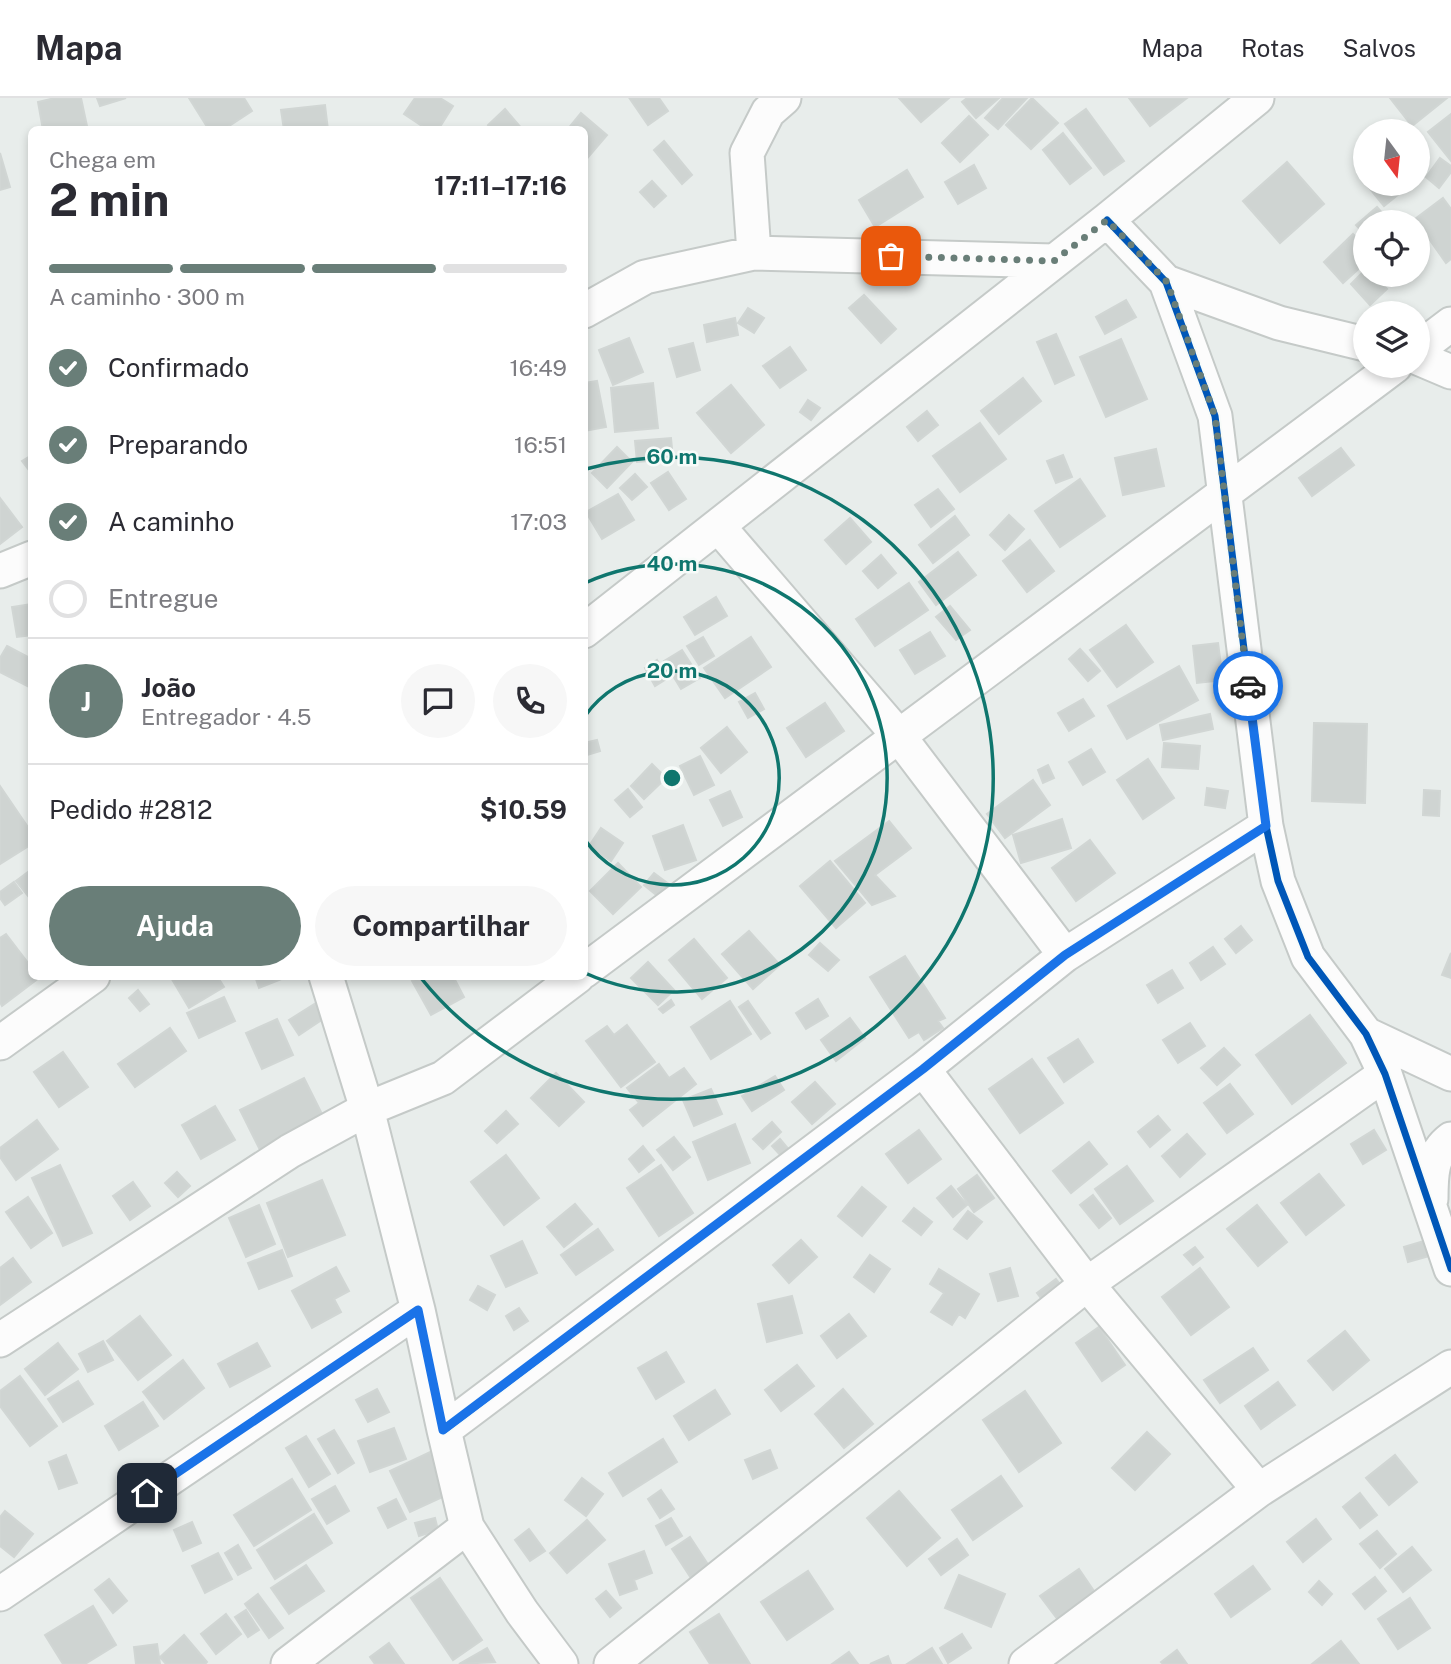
<!DOCTYPE html>
<html lang="pt">
<head>
<meta charset="utf-8">
<style>
	body { margin:0; font-family:"Public Sans",sans-serif; background:#f7f7f7; color:#2b2b33; height:100vh; display:flex; flex-direction:column; font-size:26px; white-space:nowrap }
	* { box-sizing:border-box; margin:0 }
	p { font-size:23px; color:#7c7c81 }
	.icon { flex:none; width:38px; height:38px; fill:none; stroke:currentColor; stroke-width:2; stroke-linecap:round; stroke-linejoin:round }
	.map { position:relative; flex:1; overflow:hidden }
	.side { position:absolute; left:28px; top:28px; width:560px; height:854px; display:flex; flex-direction:column; background:#fff; border-radius:10px; box-shadow:0 4px 10px #0003 }
	.side>* { flex:none }
	.needle { width:46px; rotate:165deg }
	.fabs { position:absolute; left:1353px; top:21px; display:grid; gap:14px }
	.fabs a { display:grid; place-items:center; width:77px; height:77px; border-radius:50%; background:#fff; box-shadow:0 4px 10px #0003; font-size:35px }
	.pin { position:absolute; display:grid; place-items:center; width:60px; height:60px; color:#fff; margin:-30px; border-radius:14px; box-shadow:0 4px 10px #0006 }
	.courier { position:absolute; display:grid; place-items:center; width:70px; height:70px; margin:-35px; border:5px solid #1a73e8; border-radius:50%; background:#fff; color:#222; box-shadow:0 2px 9px #0007 }
	.overview em { font-style:normal; font-weight:700 }
	.overview div { display:flex; flex-direction:column-reverse }
	.overview { display:flex; align-items:center; justify-content:space-between; height:119px; padding:0 21px }
	h1 { font-size:46px; font-weight:700; line-height:52px }
	.bar { display:grid; grid-template-columns:repeat(4,1fr); gap:10px 7px; align-content:center; height:84px; padding:0 21px }
	.bar i { height:9px; border-radius:5px; background:#e1e1e2 }
	.bar .active { background:#697e78 }
	.bar p { grid-column:span 4 }
	.line { display:flex; align-items:center; gap:18px; padding:0 21px; border-top:2px solid #e1e1e2 }
	.line div { flex:1 }
	.round { display:grid; place-items:center; flex:none; width:74px; height:74px; border-radius:37px; background:#f7f7f7 }
	ol { padding:0 21px; list-style:none }
	li { display:flex; align-items:center; gap:21px; height:77px }
	li p { margin-inline-start:auto }
	li .icon { padding:7px; border-radius:50%; background:#697e78; color:#fff; stroke-width:4 }
	li:last-child { color:#7c7c81 }
	li i { width:38px; height:38px; border:4px solid #e1e1e2; border-radius:50% }
	.cta { display:flex; gap:14px; margin-top:auto; padding:14px 21px }
	.cta a { flex:1; height:80px; border-radius:42px; background:#697e78; color:#fff; font-size:28px; font-weight:700; line-height:80px; text-align:center }
	.cta a+a { background:#f7f7f7; color:#2b2b33 }
	header { display:flex; align-items:center; gap:42px; box-sizing:border-box; height:98px; padding:0 35px; background:#fff; border-bottom:2px solid #e1e1e2 }
	header strong { font-size:33px }
	nav { display:flex; gap:38px; margin-inline-start:auto; font-size:24px }
	.map>svg:first-child { display:block }
	.building { fill:#cfd4d2; stroke:#d1d6d4; stroke-width:2 }
	.lines { fill:none; stroke-linecap:round; stroke-linejoin:round }
	.minor-casing { stroke:#c5cac8; stroke-width:37 }
	.minor { stroke:#fcfcfc; stroke-width:33 }
	.cycleway-casing { stroke:#f7fbf9; stroke-width:11 }
	.cycleway { stroke:#0057b8; stroke-width:7 }
	.done { stroke:#697e78; stroke-width:7; stroke-dasharray:0 12.6 }
	.route { stroke:#1a73e8; stroke-width:9 }
	.ring { fill:none; stroke:#0f766e; stroke-width:3.5 }
	.centre { fill:#0f766e; stroke:#f7fbf9; stroke-width:3.5 }
	.ring-label { font-size:21px; text-anchor:middle; font-weight:bold; fill:#0f766e; stroke:#f7fbf9; stroke-width:5; stroke-linejoin:round; paint-order:stroke }
</style>
</head>
<body>
<header>
<strong>Mapa</strong>
<nav><a>Mapa</a><a>Rotas</a><a>Salvos</a></nav>
</header>
<div class="map">
<svg width="1451" height="1566" viewBox="0 0 1451 1566">
	<rect width="100%" height="100%" fill="#e8edeb"/>
	<path class="building" d="M55,0H81L87,28L72,32H43L38,4Z
		M97,0H126L100,8Z
		M189,0H244L252,13L223,32H209Z
		M415,0H440L453,8L438,32H428L404,16Z
		M659,0L668,13L648,27L630,1Z
		M899,0H949L921,24Z
		M967,0H999L976,20L962,4Z
		M1003,0H1027L998,31L985,20Z
		M1032,0L1058,25L1031,51L1006,27Z
		M1129,0H1187L1150,28Z
		M1390,0H1447L1412,28Z
		M325,7L328,32H284L281,12Z
		M505,11L523,32H492L488,27Z
		M1086,11L1124,63L1104,77L1065,26Z
		M581,15L607,37L584,64V32H567Z
		M1451,16V63L1428,34Z
		M969,18L988,37L960,64L942,45Z
		M1063,35L1091,70L1070,86L1043,52Z
		M664,43L692,77L682,86L654,52Z
		M0,55L10,89L0,92Z
		M1418,56L1427,68L1418,76Z
		M1440,60L1451,68V74L1439,90L1426,79Z
		M1287,64L1324,106L1280,145L1243,103Z
		M974,67L986,90L958,106L945,84Z
		M907,72L923,99L875,129L859,102Z
		M652,83L666,98L654,109L640,94Z
		M1366,86H1401L1405,91L1384,108Z
		M1443,100L1451,111V161L1446,165L1415,121Z
		M1377,109L1390,124H1365V137L1356,127Z
		M1353,136L1365,149V165L1343,185L1324,164Z
		M1365,172V177H1374L1387,191L1370,207L1351,186Z
		M864,197L896,231L881,245L849,210Z
		M1126,202L1136,219L1105,236L1096,219Z
		M748,210L764,220L754,235L738,225Z
		M735,220L738,237L707,244L704,227Z
		M1056,236L1074,277L1055,286L1037,244Z
		M629,240L643,274L613,287L599,252Z
		M1121,241L1147,301L1106,319L1080,259Z
		M693,245L700,272L677,279L669,251Z
		M790,249L806,272L780,290L763,268Z
		M1023,280L1041,303L999,336L981,313Z
		M597,283L606,329L584,333V285Z
		M653,285L658,330L615,334L611,290Z
		M731,287L764,327L731,355L697,315Z
		M808,302L820,310L811,322L800,314Z
		M927,313L938,327L918,343L907,329Z
		M980,325L1006,361L960,394L933,358Z
		M671,340L673,361L637,364L635,343Z
		M617,349L632,364L607,390L592,375Z
		M1341,350L1354,367L1312,398L1299,380Z
		M1156,351L1164,388L1123,397L1115,360Z
		M32,357V376L22,363Z
		M1063,357L1072,379L1056,385L1047,363Z
		M668,374L686,401L669,412L651,385Z
		M635,376L647,389L632,402L620,390Z
		M1080,381L1105,418L1060,449L1035,413Z
		M938,391L954,411L931,429L915,407Z
		M618,396L634,422L602,441L586,414Z
		M0,400L22,429L0,446Z
		M1009,417L1024,431L1005,452L990,437Z
		M955,418L969,437L933,465L919,447Z
		M850,420L871,444L846,466L825,442Z
		M1030,442L1054,473L1027,494L1003,463Z
		M958,454L976,477L936,507L919,484Z
		M881,457L896,475L878,490L863,473Z
		M909,485L928,512L875,548L856,521Z
		M716,499L727,518L695,537L684,519Z
		M32,506V537L17,539L12,509Z
		M950,508L970,532L956,542L936,519Z
		M1126,527L1153,564L1117,589L1090,552Z
		M930,534L945,558L915,576L900,552Z
		M703,539L714,558L699,567L687,548Z
		M751,539L771,569L725,600L704,570Z
		M1218,545L1223,582L1197,585L1193,548Z
		M7,548L32,561L31,590L0,574V560Z
		M1080,551L1100,573L1088,583L1069,561Z
		M682,552L700,580L681,591L664,563Z
		M657,562L668,580L655,588L645,570Z
		M1179,568L1198,602L1127,641L1108,608Z
		M755,595L764,611L748,620L739,604Z
		M1083,601L1094,618L1069,633L1058,615Z
		M825,605L844,633L806,659L787,630Z
		M1210,616L1213,631L1163,642L1160,627Z
		M1314,625L1367,626L1365,705L1312,703Z
		M727,629L747,654L721,675L701,650Z
		M597,642L600,653L587,657L584,645Z
		M1164,645L1200,648L1198,671L1162,669Z
		M1091,651L1105,674L1083,687L1069,664Z
		M700,658L714,687L694,697L680,668Z
		M1148,661L1174,700L1143,721L1117,682Z
		M652,666L666,680L644,701L631,688Z
		M1048,667L1054,680L1043,685L1038,672Z
		M1033,682L1050,707L1005,740L987,716Z
		M0,688L32,735V746L0,766Z
		M1207,690L1228,693L1225,710L1205,707Z
		M628,691L642,709L630,719L615,702Z
		M1424,692L1440,693L1439,718L1423,717Z
		M730,693L742,719L723,728L710,702Z
		M1062,721L1071,750L1021,765L1013,737Z
		M889,723L911,750L875,777L895,798L872,807L835,763Z
		M683,727L696,762L665,772L653,738Z
		M601,730L623,745L611,763L589,748Z
		M1090,742L1115,775L1076,803L1052,770Z
		M830,763L865,805L836,830L800,788Z
		M618,765L641,789L613,816L590,793Z
		M32,771V803L16,783Z
		M654,775L670,787L660,800L644,787Z
		M14,784L22,795L5,807L0,800V794Z
		M1241,828L1252,842L1236,855L1225,841Z
		M749,833L780,867L753,891L722,856Z
		M6,836L32,870V878L39,880L2,908L0,904V840Z
		M694,841L727,880L702,901L669,862Z
		M820,845L839,862L828,873L809,857Z
		M1213,849L1225,866L1201,882L1190,865Z
		M1451,855V880L1442,877Z
		M905,858L945,920L938,923L943,930L924,942L919,934L909,940L870,879Z
		M648,864L674,892L658,907L631,880Z
		M1172,872L1183,890L1158,905L1147,887Z
		M170,878H217L224,889L189,910Z
		M255,878H289L259,890Z
		M421,878H453L464,899L431,917L412,883Z
		M138,892L149,906L140,913L129,900Z
		M224,899L235,923L199,940L187,915Z
		M818,901L828,918L806,931L796,915Z
		M671,902L674,907L663,915L659,911Z
		M319,903L329,917L299,937L289,922Z
		M730,903L751,936L711,961L691,929Z
		M748,903L770,935L761,941L739,909Z
		M1310,917L1346,965L1292,1006L1256,957Z
		M850,920L865,940L836,963L821,942Z
		M277,921L293,957L262,971L246,935Z
		M1190,925L1205,948L1178,965L1163,942Z
		M627,927L655,964L621,989L586,943L607,928L614,937Z
		M170,930L186,953L135,989L118,966Z
		M1078,941L1093,964L1064,984L1048,960Z
		M1224,950L1240,967L1217,987L1201,970Z
		M63,954L88,989L59,1009L34,974Z
		M1032,961L1063,1005L1020,1035L989,991Z
		M659,966L669,980L684,970L696,986L643,1028L630,1012L639,1005L627,990Z
		M556,975L584,1004L559,1028L531,1000Z
		M775,978L784,992L752,1013L742,998Z
		M304,980L325,1022L261,1054L240,1012Z
		M815,984L835,1006L812,1026L792,1004Z
		M1230,986L1253,1016L1227,1035L1204,1005Z
		M711,991L722,1016L694,1028L683,1002Z
		M215,1008L235,1042L201,1061L182,1027Z
		M506,1013L518,1026L497,1045L485,1033Z
		M1158,1018L1170,1032L1150,1049L1138,1034Z
		M37,1022L58,1051L16,1082L0,1059V1050Z
		M772,1024L781,1034L763,1051L753,1041Z
		M735,1026L750,1065L708,1082L693,1044Z
		M919,1032L941,1061L908,1085L886,1056Z
		M1374,1032L1386,1052L1363,1066L1351,1046Z
		M1187,1036L1205,1056L1180,1079L1162,1058Z
		M674,1039L690,1059L673,1072L657,1052Z
		M780,1041L790,1053L783,1060L772,1048Z
		M1089,1044L1107,1066L1071,1095L1053,1073Z
		M643,1048L654,1062L639,1074L629,1061Z
		M506,1057L539,1100L504,1127L471,1084Z
		M60,1067L92,1135L63,1148L32,1080Z
		M661,1067L693,1115L659,1138L627,1090Z
		M1127,1068L1153,1103L1120,1126L1095,1091Z
		M177,1074L190,1088L178,1099L165,1085Z
		M1319,1076L1344,1107L1306,1137L1281,1105Z
		M977,1077L994,1100L974,1114L958,1091Z
		M322,1082L345,1137L288,1159L267,1105Z
		M133,1084L150,1108L130,1122L113,1098Z
		M951,1088L967,1107L953,1119L937,1100Z
		M862,1089L886,1109L862,1138L838,1118Z
		M1093,1097L1111,1120L1099,1130L1080,1107Z
		M28,1099L52,1135L31,1150L6,1114Z
		M575,1106L592,1126L564,1149L547,1129Z
		M259,1107L275,1146L246,1159L229,1120Z
		M1257,1107L1287,1144L1258,1168L1227,1131Z
		M914,1110L932,1124L921,1137L903,1123Z
		M968,1113L982,1124L967,1141L954,1131Z
		M598,1131L613,1152L576,1177L561,1157Z
		M801,1142L817,1159L789,1185L773,1167Z
		M522,1143L537,1175L506,1189L491,1158Z
		M1424,1143L1429,1158L1408,1164L1404,1149Z
		M1195,1149L1203,1159L1193,1167L1184,1157Z
		M282,1152L292,1178L259,1191L248,1165Z
		M870,1157L890,1171L874,1194L854,1179Z
		M13,1160L31,1184L0,1207V1170Z
		M336,1169L349,1193L334,1201L341,1214L312,1230L292,1193Z
		M1010,1170L1018,1198L998,1203L990,1176Z
		M1200,1170L1229,1209L1191,1237L1162,1199Z
		M939,1171L979,1196L965,1220L959,1216L952,1227L931,1214L944,1195L930,1186Z
		M1056,1181L1066,1194L1047,1208L1037,1195Z
		M478,1188L495,1197L487,1212L470,1202Z
		M792,1198L802,1235L767,1244L758,1206Z
		M519,1210L528,1223L514,1232L506,1218Z
		M849,1216L866,1238L837,1260L821,1238Z
		M140,1218L171,1257L138,1282L107,1243Z
		M1099,1229L1125,1267L1102,1283L1076,1245Z
		M1345,1233L1369,1262L1333,1292L1308,1263Z
		M103,1243L113,1262L88,1274L79,1256Z
		M58,1245L78,1271L45,1297L25,1271Z
		M257,1245L270,1268L230,1289L218,1266Z
		M1253,1250L1268,1272L1220,1305L1204,1282Z
		M666,1254L684,1284L656,1301L638,1270Z
		M183,1262L204,1290L164,1321L143,1294Z
		M797,1267L814,1288L781,1313L765,1292Z
		M20,1278L57,1328L30,1348L0,1308V1293Z
		M78,1283L93,1306L63,1324L48,1301Z
		M1278,1284L1295,1307L1261,1331L1245,1308Z
		M377,1291L389,1314L368,1324L356,1302Z
		M843,1291L873,1326L844,1350L815,1316Z
		M715,1292L730,1316L689,1342L674,1318Z
		M1025,1293L1061,1345L1019,1374L983,1322Z
		M143,1304L158,1328L119,1352L105,1328Z
		M394,1330L406,1361L370,1374L358,1343Z
		M334,1332L354,1365L338,1375L318,1341Z
		M1147,1334L1170,1356L1135,1392L1112,1370Z
		M306,1338L330,1376L309,1389L286,1350Z
		M663,1341L677,1364L623,1398L609,1375Z
		M770,1352L777,1370L753,1381L745,1362Z
		M430,1354L449,1396L410,1414L390,1373Z
		M66,1357L77,1385L59,1391L49,1364Z
		M1395,1357L1417,1384L1389,1407L1366,1380Z
		M1001,1378L1022,1408L973,1442L952,1412Z
		M582,1380L603,1396L586,1418L565,1402Z
		M292,1381L311,1412L254,1448L234,1417Z
		M335,1388L349,1413L327,1426L312,1401Z
		M661,1392L674,1411L660,1420L648,1401Z
		M899,1393L940,1440L907,1468L867,1420Z
		M1360,1395L1377,1417L1360,1430L1343,1409Z
		M396,1401L406,1421L388,1430L378,1410Z
		M5,1413L33,1436L14,1459L0,1448V1419Z
		M314,1416L332,1445L275,1481L257,1452Z
		M435,1420L438,1432L419,1438L415,1425Z
		M671,1420L682,1438L666,1447L656,1428Z
		M1316,1421L1331,1441L1303,1464L1287,1444Z
		M587,1422L605,1442L567,1475L550,1455Z
		M192,1424L201,1445L183,1453L174,1432Z
		M529,1431L545,1453L530,1463L515,1442Z
		M1377,1433L1396,1456L1380,1470L1360,1446Z
		M690,1439L709,1468L691,1480L672,1451Z
		M957,1441L968,1457L941,1477L929,1461Z
		M238,1447L251,1470L238,1477L225,1455Z
		M1412,1449L1431,1472L1403,1494L1385,1471Z
		M644,1453L652,1475L634,1482L637,1491L620,1497L609,1466Z
		M218,1455L232,1481L205,1495L192,1468Z
		M306,1467L324,1493L289,1516L271,1490Z
		M1253,1468L1270,1491L1231,1519L1215,1496Z
		M1079,1471L1096,1496L1058,1522L1040,1498Z
		M808,1473L833,1511L787,1542L761,1504Z
		M959,1477L1005,1496L991,1529L945,1510Z
		M1375,1479L1386,1493L1365,1511L1353,1496Z
		M440,1480L482,1542L453,1562L411,1500Z
		M109,1481L127,1503L113,1515L95,1492Z
		M1319,1483L1332,1496L1322,1507L1309,1494Z
		M606,1493L621,1510L610,1519L596,1501Z
		M258,1496L283,1530L269,1540L245,1506Z
		M1410,1500L1430,1530L1398,1551L1378,1521Z
		M93,1508L116,1547L85,1566H63L45,1537Z
		M246,1512L259,1532L248,1539L235,1519Z
		M226,1516L241,1536L216,1556L201,1536Z
		M719,1516L750,1566H710L690,1534Z
		M962,1536L971,1550L948,1565L940,1550Z
		M184,1537L207,1564L205,1566H166L160,1559Z
		M1341,1543L1359,1566H1312Z
		M389,1545L404,1566H375L370,1559Z
		M157,1546L160,1566H136L134,1549Z
		M487,1550L495,1564L459,1566Z
		M932,1550L942,1566H907Z
		M1177,1552L1187,1566H1163L1161,1564Z
		M849,1554L858,1566H832Z
		M888,1558L891,1566H870Z"/>
	<g class="lines">
		<g class="minor-casing">
			<path id="minor" d="M1107,122L1166,184L1215,318L1266,728L1278,783L1308,859L1366,936L1385,976L1451,1171
				M754,155L747,55L768,14L784,0
				M1166,184L1279,225L1365,246
				M584,213L645,179L754,155L1054,163
				M1418,251L1451,226
				M1418,260L1451,274
				M718,428L898,637L1065,857
				M0,473L32,460
				M584,533L1107,122L1257,0
				M584,873C854,670 1126,471 1395,268
				M326,878L367,1011L418,1212L444,1332L467,1429L522,1514L561,1566
				M1366,936L1451,976
				M0,945L93,878
				M923,971L1087,1186L1259,1392
				M1431,1101C1431,1078 1431,1056 1451,1041
				M0,1242L290,1053L367,1011L443,980L578,878
				M444,1332L923,971L1065,857L1266,728
				M0,1496L418,1212
				M288,1566L467,1429
				M611,1566L1087,1186L1385,976
				M1026,1566L1259,1392L1451,1269"/>
		</g>
		<use href="#minor" class="minor"/>
		<g class="cycleway-casing">
			<path id="cycleway" d="M1107,122L1166,184L1215,318L1266,728L1278,783L1308,859L1366,936L1385,976L1451,1171
				M444,1332L923,971L1065,857L1266,728"/>
		</g>
		<use href="#cycleway" class="cycleway"/>
	</g>
	<g class="lines">
		<path class="done" d="M891,158L1054,163L1107,122L1167,184L1215,318L1248,588"/>
		<path class="route" d="M147,1395L418,1212L443,1332L923,971L1065,857L1266,728L1248,588"/>
	</g>
	<g class="ring">
		<path d="M585 618A107 107 0 1 1 585 742"/>
		<path d="M585 485A214 214 0 1 1 585 875"/>
		<path d="M586 371A321 321 0 1 1 421 880"/>
	</g>
	<circle cx="672" cy="680" r="10" class="centre"/>
	<g class="ring-label">
		<text x="672" y="366">60 m</text>
		<text x="672" y="473">40 m</text>
		<text x="672" y="580">20 m</text>
	</g>
</svg>
<div class="fabs">
<a><svg class="needle" viewBox="-14 -14 28 28"><path d="M0-13l5 13h-10z" fill="#e53935"/><path d="M0 13l5-13h-10z" fill="#7c7c81"/></svg></a>
<a><svg class="icon" aria-label="locate" viewBox="0 0 24 24"><circle cx="12" cy="12" r="6"/><path d="M12 2v4M12 18v4M2 12h4M18 12h4"/></svg></a>
<a><svg class="icon" aria-label="layers" viewBox="0 0 24 24"><path d="M12 4l9 5-9 5-9-5zM3 14l9 5 9-5"/></svg></a>
</div>
<div class="pin" style="left:891px;top:158px;background:#ea580c"><svg class="icon" aria-label="bag" viewBox="0 0 24 24"><path d="M5 8h14l-1 12H6zM9 8a3 3 0 0 1 6 0"/></svg></div>
<div class="pin" style="left:147px;top:1395px;background:#1f2937"><svg class="icon" aria-label="home" viewBox="0 0 24 24"><path d="M3 11l9-7 9 7M6 9v11h12V9"/></svg></div>
<div class="courier" style="left:1248px;top:588px"><svg class="icon" aria-label="car" viewBox="0 0 24 24"><path d="M5 17H2v-5l4-1 3-4h7l3 4 3 1v5h-3M9 17h6M6 11h13"/><circle cx="7" cy="17" r="2"/><circle cx="17" cy="17" r="2"/></svg></div>
<section class="side">
<div class="overview"><div><h1>2 min</h1><p>Chega em</p></div><em>17:11–17:16</em></div>
<div class="bar"><i class="active"></i><i class="active"></i><i class="active"></i><i></i><p>A caminho · 300 m</p></div>
<ol>
<li><svg class="icon" aria-label="check" viewBox="0 0 24 24"><path d="M5 12l5 5 9-10"/></svg>Confirmado<p>16:49</p></li>
<li><svg class="icon" aria-label="check" viewBox="0 0 24 24"><path d="M5 12l5 5 9-10"/></svg>Preparando<p>16:51</p></li>
<li><svg class="icon" aria-label="check" viewBox="0 0 24 24"><path d="M5 12l5 5 9-10"/></svg>A caminho<p>17:03</p></li>
<li><i></i>Entregue</li>
</ol>
<div class="line" style="height:126px"><b class="round" style="background:#697e78;color:#fff">J</b><div><b>João</b><p>Entregador · 4.5</p></div><a class="round"><svg class="icon" aria-label="chat" viewBox="0 0 24 24"><path d="M4 5h16v11H9l-5 4z"/></svg></a><a class="round"><svg class="icon" aria-label="phone" viewBox="0 0 24 24"><path d="M5 4h4l2 5-3 2q2 4 5 5l2-3 5 2v4C11 20 4 13 5 4z"/></svg></a></div>
<div class="line" style="height:91px"><div>Pedido #2812</div><b>$10.59</b></div>
<div class="cta"><a>Ajuda</a><a>Compartilhar</a></div>
</section>
</div>
</body>
</html>
